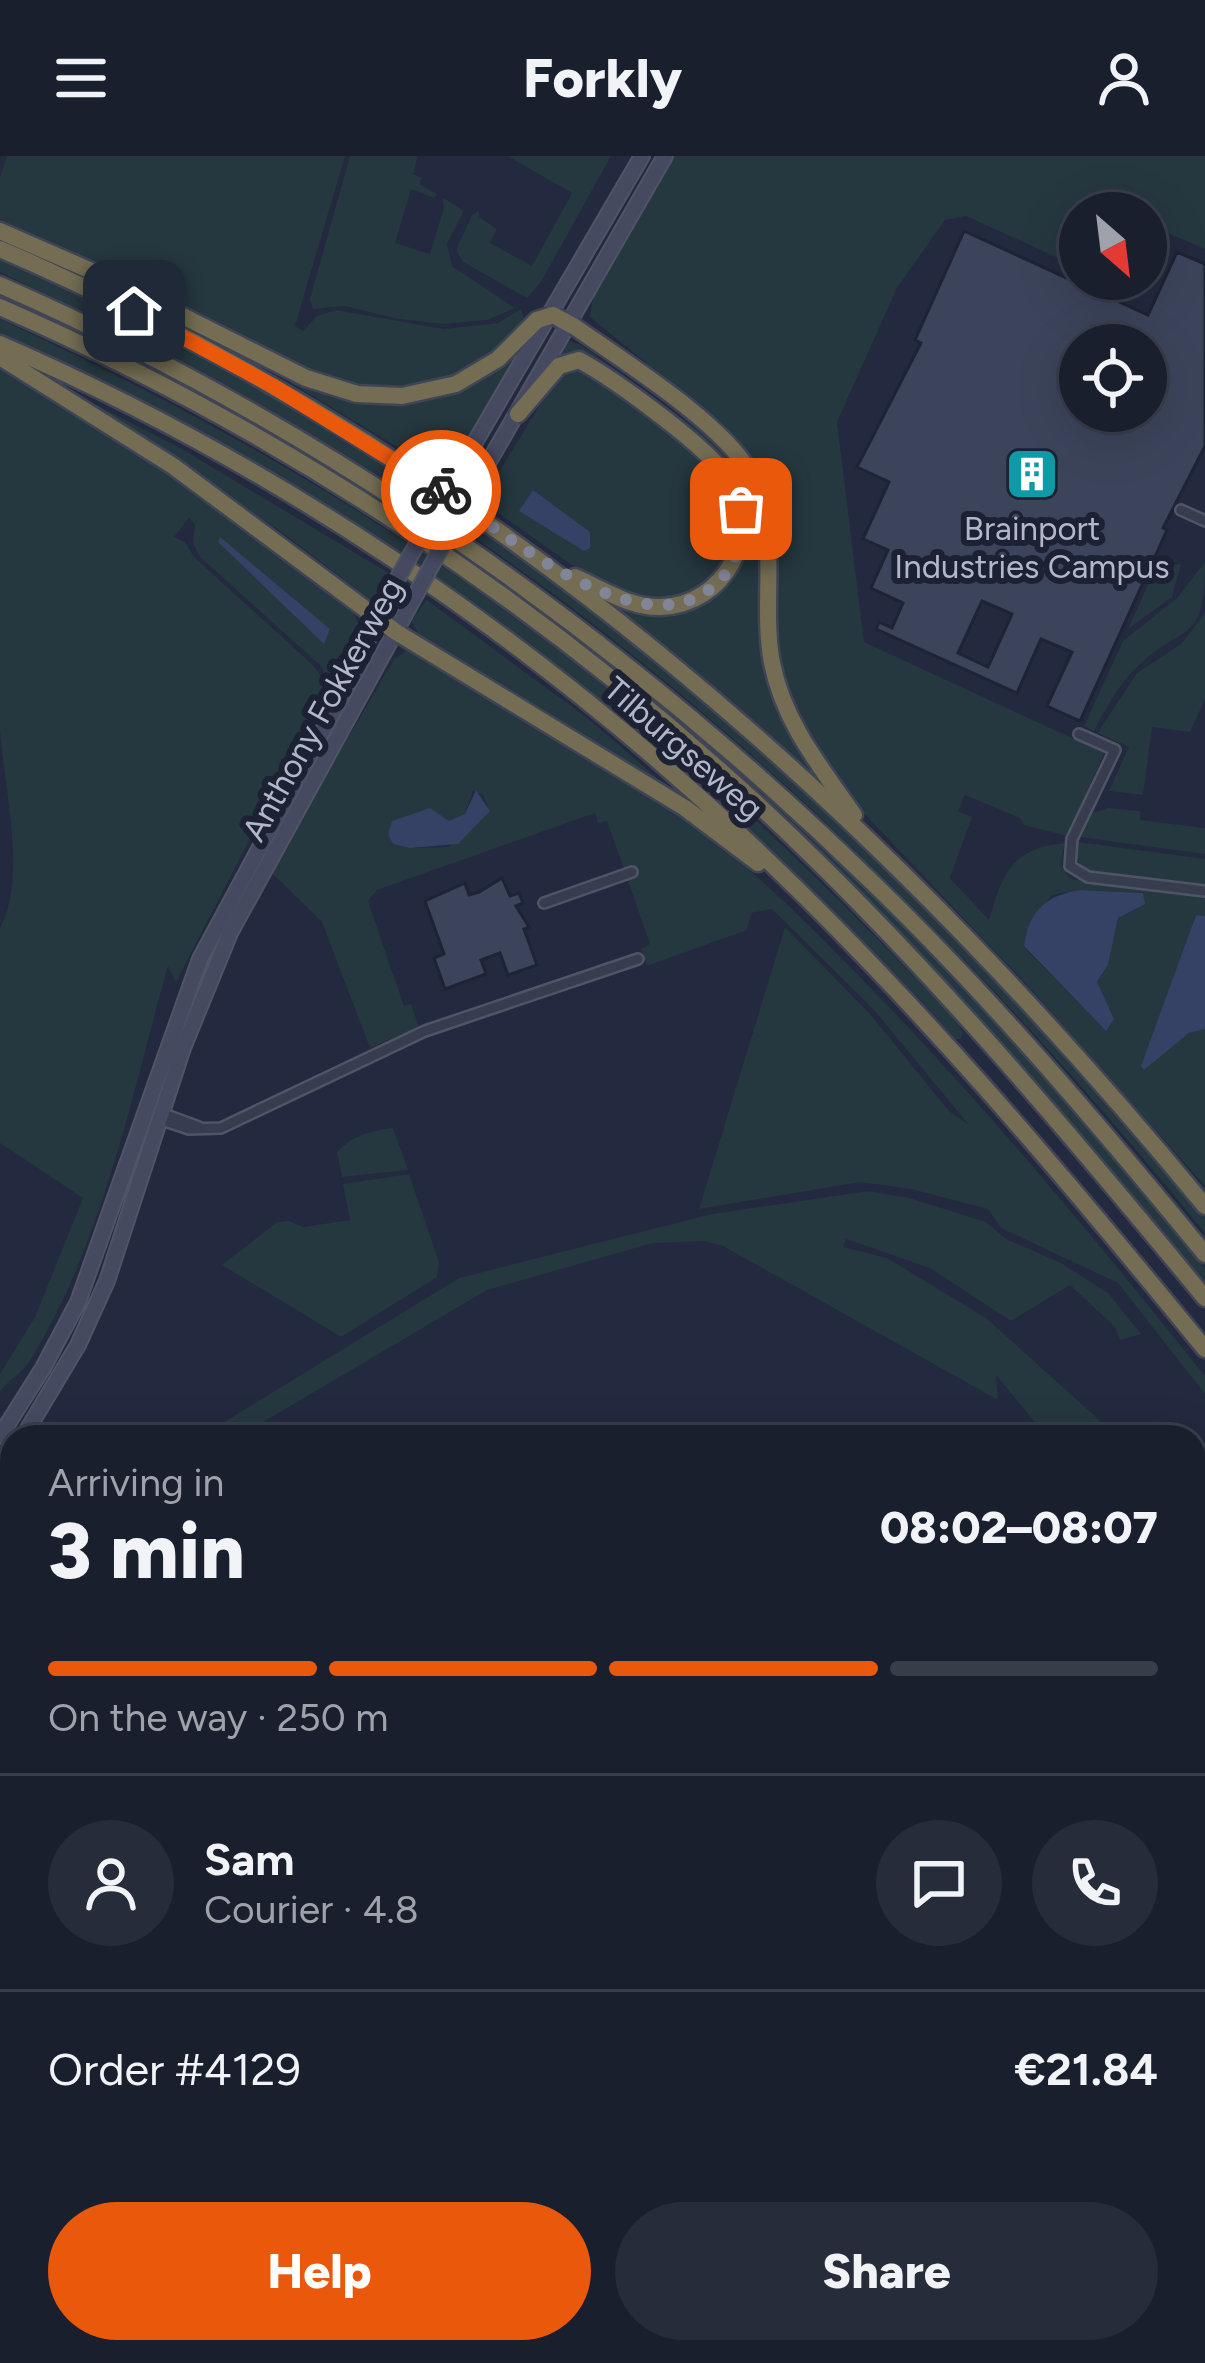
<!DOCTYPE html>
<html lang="en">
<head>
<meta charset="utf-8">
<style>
	body { margin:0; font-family:Figtree,sans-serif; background:#272c3a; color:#f1f3f6; height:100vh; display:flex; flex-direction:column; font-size:45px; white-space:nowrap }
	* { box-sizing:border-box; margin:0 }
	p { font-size:39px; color:#9fa2aa }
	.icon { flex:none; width:66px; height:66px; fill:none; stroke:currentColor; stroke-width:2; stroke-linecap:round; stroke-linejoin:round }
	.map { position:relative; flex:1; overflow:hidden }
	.panel { position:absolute; left:0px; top:1269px; width:1206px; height:939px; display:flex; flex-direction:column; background:#1a1f2e; border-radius:36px 36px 0 0; box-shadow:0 12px 48px #0002,0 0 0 3px #383d4a }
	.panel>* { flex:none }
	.needle { width:78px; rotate:152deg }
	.tools { position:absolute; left:1059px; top:36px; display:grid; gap:24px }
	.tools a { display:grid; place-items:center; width:108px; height:108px; border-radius:50%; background:#1a1f2e; box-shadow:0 12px 48px #0002,0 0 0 3px #383d4a; font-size:60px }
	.pin { position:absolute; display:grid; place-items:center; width:102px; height:102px; color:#fff; margin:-51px; border-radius:24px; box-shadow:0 6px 18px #0006 }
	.courier { position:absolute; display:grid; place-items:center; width:120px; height:120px; margin:-60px; border:9px solid #ea580c; border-radius:50%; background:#fff; color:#222; box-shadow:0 3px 15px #0007 }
	.headline em { font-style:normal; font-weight:800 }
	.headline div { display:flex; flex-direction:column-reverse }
	.headline { display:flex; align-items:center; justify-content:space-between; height:204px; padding:0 48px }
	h1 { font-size:78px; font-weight:800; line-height:90px }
	.bar { display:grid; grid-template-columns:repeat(4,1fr); gap:18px 12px; align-content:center; height:144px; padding:0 48px }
	.bar i { height:15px; border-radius:9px; background:#383d4a }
	.bar .selected { background:#ea580c }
	.bar p { grid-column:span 4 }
	.line { display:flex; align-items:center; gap:30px; padding:0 48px; border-top:3px solid #383d4a }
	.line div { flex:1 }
	.round { display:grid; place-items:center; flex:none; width:126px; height:126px; border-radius:63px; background:#272c3a }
	.action { display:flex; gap:24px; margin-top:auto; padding:24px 48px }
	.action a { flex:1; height:138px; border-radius:72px; background:#ea580c; color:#fff; font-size:48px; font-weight:800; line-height:138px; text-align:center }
	.action a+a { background:#272c3a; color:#f1f3f6 }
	header { display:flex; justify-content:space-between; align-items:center; height:156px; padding:0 48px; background:#1a1f2e; font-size:54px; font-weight:800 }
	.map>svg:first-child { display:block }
	.green { fill:#25373f; fill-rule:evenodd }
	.water { fill:#354165 }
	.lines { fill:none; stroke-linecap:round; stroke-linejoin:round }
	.stream { stroke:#354165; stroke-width:3 }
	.building { fill:#3c445b; stroke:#1e2335; stroke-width:3; fill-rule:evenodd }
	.street-casing { stroke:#4f5466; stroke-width:14 }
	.secondary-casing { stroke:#4f5466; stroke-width:18 }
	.highway-casing { stroke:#3f4456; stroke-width:21 }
	.street { stroke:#373c4e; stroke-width:9 }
	.secondary { stroke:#454a61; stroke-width:14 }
	.highway { stroke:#746d53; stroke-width:16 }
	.secondary-bridge-casing { stroke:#4f5466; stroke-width:18; stroke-linecap:butt }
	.secondary-bridge { stroke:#454a61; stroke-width:14 }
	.done { stroke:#818598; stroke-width:12; stroke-dasharray:0 21.6 }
	.route { stroke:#ea580c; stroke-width:15 }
	.labels { text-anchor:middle; stroke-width:12; stroke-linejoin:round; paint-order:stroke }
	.poi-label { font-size:33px; fill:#b3b7c9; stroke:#1c2133 }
	.street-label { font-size:33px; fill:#b3b7c9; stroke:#1c2133 }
</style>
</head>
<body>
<header><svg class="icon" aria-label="menu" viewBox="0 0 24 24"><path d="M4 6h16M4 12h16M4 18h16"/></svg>Forkly<svg class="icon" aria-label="person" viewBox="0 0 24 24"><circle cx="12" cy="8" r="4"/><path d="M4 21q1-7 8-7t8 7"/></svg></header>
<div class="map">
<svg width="1205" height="2207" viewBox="0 0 1205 2207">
	<rect width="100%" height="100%" fill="#23293e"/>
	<path class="green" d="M7,0H345L295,170L303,175L317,160L336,154L444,173L498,167L521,153L526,168C467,231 408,241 326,224L0,65V21Z
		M350,0H418L413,18L422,22L419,28L437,38L434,42L411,33L395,87L430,98L444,51L442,41L464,55L447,88L452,110L515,152L487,164L443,168L398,163L345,150L313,153L310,143Z
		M507,0H611L541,126L527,142L463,106L456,94L472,59L479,54V61L497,73L490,87L532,110L572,37Z
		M674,0H1205V93L1163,75L1146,81V57H1080V112L966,60L945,64L897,132L837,266L864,486L1104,597L1068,680L1024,669L1020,662L965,639L958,655L972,661L950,722L989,764C1003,716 1012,692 1065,687L1060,709L1071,723L1205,740V760L1195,759L1161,900L1189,877L1205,873V1030L1028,830L838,630L803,579L775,505L757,313L726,272L590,161L594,137ZM1079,734L1143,737L1135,750L1118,762L1108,809L1097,826L1106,875L1024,791L1051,739Z
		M0,101L129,162L327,271L499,384L721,555L894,718L1013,844L1205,1063V1077C998,822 761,582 491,393C336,285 170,198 0,116Z
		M0,136C253,249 492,399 701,580C886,740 1051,924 1205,1112V1125L986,871L858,737L494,425L0,144Z
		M0,163C219,265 431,387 618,542C737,641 846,749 953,861L963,876L961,883H955C906,826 850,772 796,720C556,489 300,320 0,178Z
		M531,183L446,320L289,226C299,225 324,238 340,242C410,261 483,235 531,183Z
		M567,184L581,189L715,286L733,303L759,348L768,506L841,645L731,545L600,437L672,453L737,404L735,324L580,196L559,200Z
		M0,205L169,311L355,459L361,474L329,552V526L321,510L200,401L193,387L195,369L189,362L174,381L185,386L194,401L314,510L323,524L324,540L176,826L168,810C131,942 103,1085 31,1203C23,1217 9,1223 0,1236V1218L35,1161L83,1042L0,987V772C28,719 3,630 0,573C0,451 0,327 0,205Z
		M578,213L695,293L730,334L736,387L708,431L661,448L603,431L481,345L556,223Z
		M44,222L182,293L392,419L374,447L283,377Z
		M1205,406C1205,491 1184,465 1137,511C1119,528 1106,552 1094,575L1084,570L1123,485L1177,442Z
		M1181,408L1172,441L1128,473L1156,411Z
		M427,444L590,564L701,660L583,579L423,485L411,465Z
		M1205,457V543L1190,576L1152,571L1143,639L1109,635L1129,591L1098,577L1102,570L1137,517L1181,488Z
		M409,493C507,553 611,608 704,677C760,719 809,769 858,819C982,945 1095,1082 1205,1220V1238L1118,1127L1001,1072L988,1053L911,1033L860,1026L699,1053L785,771L870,858L949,955L969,969L874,854L772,753L751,757L747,774L647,810L641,793L650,788L607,665L598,667L595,657L377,734L368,745L404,850L411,848L419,871L370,892L322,766L270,715L394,503ZM473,635L483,639L489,655L448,691L410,692L435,658L448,666L465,658Z
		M1108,652L1140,655V664L1205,672V698L1080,681L1092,657Z
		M1078,686L1205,703V730L1087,715L1076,703Z
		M393,972L408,1014L342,1021L337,996C353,979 371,975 393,972Z
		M409,1018L439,1106L437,1121L341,1181L222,1109L277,1066L289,1065L303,1071L350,1064L343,1028Z
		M868,1035L910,1042L986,1066L1006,1083L1061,1107L1108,1137L1141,1178L1120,1184L1115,1171L1070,1129L1011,1165L930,1112L846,1083L843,1091L887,1102L986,1162L1097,1262L1110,1281H1047L996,1219L998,1244L723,1090L704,1085L653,1087L487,1134L238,1281H200L459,1122L712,1058Z
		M1205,2026V2191H1194V2055Z"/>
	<path class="water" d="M533,334L590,376V392L584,395L519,355Z
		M220,381L330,473L324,488L218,386Z
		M476,634L490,655L458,688L410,692L393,688L388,678L392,665L430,652L449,665L465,658Z
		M1079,734L1143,737L1145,748L1118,762L1108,809L1097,826L1114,863L1106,875L1024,790C1029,755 1045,740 1079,734Z
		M1196,759L1205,760V873L1189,877L1144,914L1141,910Z"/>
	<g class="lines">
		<path class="stream" d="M0,1790L12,1795"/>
	</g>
	<path class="building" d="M964,75L1148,159L1177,96L1205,108V290L1163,372L1167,374L1080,565L1047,550L1072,496L1041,483L1017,537L876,473L879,466L892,472L903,447L871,432L888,394L863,383L889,326L857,311L921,187L915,184ZM1080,189H1146V255H1080ZM982,445L1012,458L988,511L958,497Z
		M502,722L510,740L519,737L523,747L516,750L529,771L524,773L537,809L508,819L500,797L481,804L486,818L445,833L434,802L444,798L425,745L465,727L469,739L479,736Z
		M57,2196H74L98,2206L106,2196L167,2200L164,2207H53Z"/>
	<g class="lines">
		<g class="street-casing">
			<path id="street" d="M1181,354L1205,365
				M1079,578L1115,594L1072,683L1070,710L1088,721L1205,735
				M544,747L632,716
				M161,957L199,971
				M159,963L189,973L221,972L425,875L638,803
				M1194,1321H1205
				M0,1352H12
				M0,1366H12
				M1194,1646L1205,1647
				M1194,2020L1205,1991"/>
		</g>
		<g class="secondary-casing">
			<path id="secondary" d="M454,322L642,0
				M472,335L665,0
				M0,1280L43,1212L78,1146L200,803L336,550L395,427
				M23,1281L78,1189L107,1125L183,892L230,777L415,440
				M0,1318L12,1299
				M0,1725L12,1730
				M0,1745L12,1750
				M0,2088L12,2059
				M1194,2193L1205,2194
				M1122,2196L1139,2207
				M1162,2197L1205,2205
				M1146,2207L1163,2196"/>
		</g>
		<g class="highway-casing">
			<path id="highway" d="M0,75L103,120L306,222L357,238L402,240L456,228L498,203L537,164L553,159L575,171C623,205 724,268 750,317C782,376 760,444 772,507C784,567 820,610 854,659
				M0,93C485,302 873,646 1205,1050
				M0,129C324,271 619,479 872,726C991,841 1100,970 1205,1098
				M0,151C281,274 544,449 768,658C927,807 1067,974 1205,1142
				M0,188C272,306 528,479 744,682C911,838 1060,1015 1205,1193
				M0,201L173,310L396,476L685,652L758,707
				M518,258L559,210L579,204C614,223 710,292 729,324C763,378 725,449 661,451C630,452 603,433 575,421"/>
		</g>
		<use href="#street" class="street"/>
		<use href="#secondary" class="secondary"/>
		<use href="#highway" class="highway"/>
		<g class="secondary-bridge-casing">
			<path id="secondary-bridge" d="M395,427L454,322
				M415,440L472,335"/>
		</g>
		<use href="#secondary-bridge" class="secondary-bridge"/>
	</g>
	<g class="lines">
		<path class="done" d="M441,334C505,377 642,497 716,428C738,408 743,381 741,353"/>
		<path class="route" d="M134,155L273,230L441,334"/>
	</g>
	<defs>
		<g id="building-square" transform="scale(2.7)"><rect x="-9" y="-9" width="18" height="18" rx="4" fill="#0f9aa8" stroke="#1c2133"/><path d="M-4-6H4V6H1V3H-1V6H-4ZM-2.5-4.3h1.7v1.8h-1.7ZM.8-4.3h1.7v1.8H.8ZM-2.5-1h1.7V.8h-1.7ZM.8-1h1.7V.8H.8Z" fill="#fff"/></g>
	</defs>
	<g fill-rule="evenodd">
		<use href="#building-square" x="1032" y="318"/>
	</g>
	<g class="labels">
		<g class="poi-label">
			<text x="1032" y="384">Brainport<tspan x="1032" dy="38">Industries Campus</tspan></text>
		</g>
		<g class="street-label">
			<text transform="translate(322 553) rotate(-61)" y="12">Anthony Fokkerweg</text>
			<text transform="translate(684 592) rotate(41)" y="12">Tilburgseweg</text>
		</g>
	</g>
</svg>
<div class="tools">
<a><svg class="needle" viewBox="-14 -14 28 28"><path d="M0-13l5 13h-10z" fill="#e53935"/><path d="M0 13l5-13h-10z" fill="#9fa2aa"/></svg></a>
<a><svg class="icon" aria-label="locate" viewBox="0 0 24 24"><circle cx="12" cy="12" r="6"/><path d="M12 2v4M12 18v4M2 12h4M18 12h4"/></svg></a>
</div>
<div class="pin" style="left:741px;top:353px;background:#ea580c"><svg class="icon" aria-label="bag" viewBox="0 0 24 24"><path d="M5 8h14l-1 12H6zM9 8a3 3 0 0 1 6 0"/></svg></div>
<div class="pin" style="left:134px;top:155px;background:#1f2937"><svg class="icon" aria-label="home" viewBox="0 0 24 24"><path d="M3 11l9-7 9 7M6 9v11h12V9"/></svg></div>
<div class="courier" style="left:441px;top:334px"><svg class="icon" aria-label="bike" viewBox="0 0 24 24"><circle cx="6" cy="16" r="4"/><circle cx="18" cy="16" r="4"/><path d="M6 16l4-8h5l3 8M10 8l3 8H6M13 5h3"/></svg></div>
<section class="panel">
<div class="headline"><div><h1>3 min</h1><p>Arriving in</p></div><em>08:02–08:07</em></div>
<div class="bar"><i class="selected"></i><i class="selected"></i><i class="selected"></i><i></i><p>On the way · 250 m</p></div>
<div class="line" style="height:216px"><a class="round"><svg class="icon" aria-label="person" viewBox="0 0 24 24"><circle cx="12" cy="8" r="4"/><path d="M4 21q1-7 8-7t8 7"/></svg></a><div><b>Sam</b><p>Courier · 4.8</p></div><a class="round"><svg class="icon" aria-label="chat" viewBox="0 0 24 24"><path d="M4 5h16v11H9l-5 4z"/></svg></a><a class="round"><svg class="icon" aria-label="phone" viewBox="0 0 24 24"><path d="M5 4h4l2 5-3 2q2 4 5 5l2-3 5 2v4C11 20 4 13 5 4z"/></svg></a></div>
<div class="line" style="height:156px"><div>Order #4129</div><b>€21.84</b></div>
<div class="action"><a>Help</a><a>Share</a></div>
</section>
</div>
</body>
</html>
